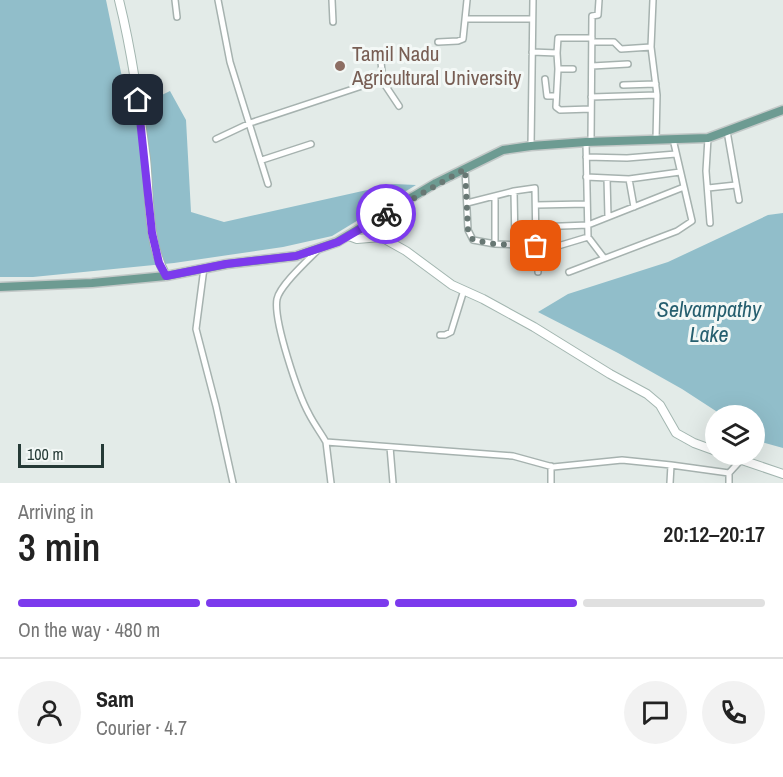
<!DOCTYPE html>
<html lang="en">
<head>
<meta charset="utf-8">
<style>
	body { margin:0; font-family:"Archivo Narrow",sans-serif; background:#f2f2f2; color:#222; height:100vh; display:flex; flex-direction:column; font-size:22px; white-space:nowrap }
	* { box-sizing:border-box; margin:0 }
	p { font-size:20px; color:#767676 }
	.icon { flex:none; width:33px; height:33px; fill:none; stroke:currentColor; stroke-width:2; stroke-linecap:round; stroke-linejoin:round }
	.map { position:relative; height:483px; overflow:hidden }
	.details { display:flex; flex-direction:column; background:#fff; flex:1 }
	.details>* { flex:none }
	.buttons { position:absolute; left:705px; top:405px; display:grid; gap:12px }
	.buttons a { display:grid; place-items:center; width:60px; height:60px; border-radius:50%; background:#fff; box-shadow:0 6px 24px #0002; font-size:30px }
	.scale { position:absolute; left:18px; bottom:15px; width:86px; box-sizing:border-box; padding-left:6px; border:3px solid #253a36; border-top:0; font-size:16px; line-height:21px; white-space:nowrap; color:#253a36; -webkit-text-stroke:4px #f3f8f6; paint-order:stroke }
	.pin { position:absolute; display:grid; place-items:center; width:51px; height:51px; color:#fff; margin:-26px; border-radius:12px; box-shadow:0 3px 9px #0006 }
	.courier { position:absolute; display:grid; place-items:center; width:60px; height:60px; margin:-30px; border:4px solid #7c3aed; border-radius:50%; background:#fff; color:#222; box-shadow:0 2px 8px #0007 }
	.summary em { font-style:normal; font-weight:600 }
	.summary div { display:flex; flex-direction:column-reverse }
	.summary { display:flex; align-items:center; justify-content:space-between; height:102px; padding:0 18px }
	h1 { font-size:39px; font-weight:600; line-height:45px }
	.bar { display:grid; grid-template-columns:repeat(4,1fr); gap:9px 6px; align-content:center; height:72px; padding:0 18px }
	.bar i { height:8px; border-radius:4px; background:#e0e0e0 }
	.bar .active { background:#7c3aed }
	.bar p { grid-column:span 4 }
	.line { display:flex; align-items:center; gap:15px; padding:0 18px; border-top:2px solid #e0e0e0 }
	.line div { flex:1 }
	.round { display:grid; place-items:center; flex:none; width:63px; height:63px; border-radius:32px; background:#f2f2f2 }
	.map>svg:first-child { display:block }
	.water { fill:#91beca }
	.lines { fill:none; stroke-linecap:round; stroke-linejoin:round }
	.street-casing { stroke:#a6b2af; stroke-width:8 }
	.secondary-casing { stroke:#a3b6b0; stroke-width:10 }
	.primary-casing { stroke:#c2c8c7; stroke-width:11 }
	.street { stroke:#fff; stroke-width:5 }
	.secondary { stroke:#fff; stroke-width:8 }
	.primary { stroke:#6d9b92; stroke-width:8 }
	.done { stroke:#687874; stroke-width:6; stroke-dasharray:0 10.8 }
	.route { stroke:#7c3aed; stroke-width:8 }
	.education-dot { fill:#8d6e63; stroke:#f3f8f6; stroke-width:2 }
	.labels { text-anchor:middle; stroke-width:6; stroke-linejoin:round; paint-order:stroke }
	.education-label { font-size:21px; fill:#785e54; stroke:#f3f8f6; text-anchor:start }
	.water-label { font-size:22px; font-style:italic; fill:#265f6f; stroke:#f3f8f6 }
</style>
</head>
<body>
<div class="map">
<svg width="783" height="483" viewBox="0 0 783 483">
	<rect width="100%" height="100%" fill="#e3ebe8"/>
	<path class="water" d="M0,0H106L129,111L170,91L186,120L191,212L224,222L394,184L416,185L332,236L283,247L174,263L33,277H0Z
		M783,213V448L765,443L755,437L754,416L722,415L682,389L618,353L538,312L568,294L668,262L768,215Z"/>
	<g class="lines">
		<g class="street-casing">
			<path id="street" d="M175,0L177,17
				M218,0L230,62L268,184
				M332,0L333,22
				M653,0L651,47L657,95L656,140
				M465,19H532
				M438,42L458,41L463,39L467,0
				M592,42H614L621,49L651,47
				M532,52L557,53L558,38H592
				M557,53L558,69L556,107L560,110L591,109
				M381,62L383,82L399,106
				M592,66L628,64
				M558,69H573
				M545,79L547,96H556
				M623,85L656,84
				M591,97L657,95
				M727,131L739,200
				M708,138L706,171L710,223
				M216,139L250,123L368,84L383,82
				M591,142L592,16L598,15L599,0
				M531,146L533,0
				M586,157L627,158L676,154
				M262,160L311,144
				M465,169L468,230L473,240L495,244L558,246L588,237L586,142
				M586,177L629,179L680,172
				M607,178L608,217
				M629,179L634,207
				M708,188L736,185
				M514,191L515,245
				M467,203L514,191L535,188L536,246
				M536,205L587,204
				M536,227L588,225L684,187
				M588,237L604,258
				M495,244V197
				M319,249C308,260 280,285 277,299C273,320 298,394 309,414C314,424 321,433 326,442L513,456L553,467L622,460L671,465L729,473L740,461
				M204,268L196,329L216,406L233,483
				M538,272V246
				M569,272L677,231L692,221L673,139
				M440,335H445L451,332L464,290
				M326,442L331,483
				M390,447L393,483
				M729,473V483
				M551,483V466
				M670,483L671,465"/>
		</g>
		<g class="secondary-casing">
			<path id="secondary" d="M119,0C132,52 139,105 146,159C150,198 147,241 166,276
				M349,236L357,239L381,237L406,251L452,285L483,299L534,327L610,374L647,394L660,405L676,433L694,443L716,451
				M724,454L783,474"/>
		</g>
		<g class="primary-casing">
			<path id="primary" d="M0,287L92,283L166,276L227,264L296,256L337,242L436,183L503,150L531,146L586,142L708,138L783,110"/>
		</g>
		<use href="#street" class="street"/>
		<use href="#secondary" class="secondary"/>
		<use href="#primary" class="primary"/>
	</g>
	<g class="lines">
		<path class="done" d="M386,214L465,169L468,230L473,240L495,244L536,246"/>
		<path class="route" d="M138,100L152,233L159,263L166,276L226,264L296,256L338,242L386,214"/>
	</g>
	<circle class="education-dot" cx="340" cy="66" r="6"/>
	<g class="labels">
		<g class="education-label">
			<text x="352" y="61">Tamil Nadu<tspan x="352" dy="24">Agricultural University</tspan></text>
		</g>
		<g class="water-label">
			<text x="709" y="317">Selvampathy<tspan x="709" dy="25">Lake</tspan></text>
		</g>
	</g>
</svg>
<div class="buttons">
<a><svg class="icon" aria-label="layers" viewBox="0 0 24 24"><path d="M12 4l9 5-9 5-9-5zM3 14l9 5 9-5"/></svg></a>
</div>
<div class="scale">100 m</div>
<div class="pin" style="left:536px;top:246px;background:#ea580c"><svg class="icon" aria-label="bag" viewBox="0 0 24 24"><path d="M5 8h14l-1 12H6zM9 8a3 3 0 0 1 6 0"/></svg></div>
<div class="pin" style="left:138px;top:100px;background:#1f2937"><svg class="icon" aria-label="home" viewBox="0 0 24 24"><path d="M3 11l9-7 9 7M6 9v11h12V9"/></svg></div>
<div class="courier" style="left:386px;top:214px"><svg class="icon" aria-label="bike" viewBox="0 0 24 24"><circle cx="6" cy="16" r="4"/><circle cx="18" cy="16" r="4"/><path d="M6 16l4-8h5l3 8M10 8l3 8H6M13 5h3"/></svg></div>
</div>
<section class="details">
<div class="summary"><div><h1>3 min</h1><p>Arriving in</p></div><em>20:12–20:17</em></div>
<div class="bar"><i class="active"></i><i class="active"></i><i class="active"></i><i></i><p>On the way · 480 m</p></div>
<div class="line" style="height:108px"><a class="round"><svg class="icon" aria-label="person" viewBox="0 0 24 24"><circle cx="12" cy="8" r="4"/><path d="M4 21q1-7 8-7t8 7"/></svg></a><div><b>Sam</b><p>Courier · 4.7</p></div><a class="round"><svg class="icon" aria-label="chat" viewBox="0 0 24 24"><path d="M4 5h16v11H9l-5 4z"/></svg></a><a class="round"><svg class="icon" aria-label="phone" viewBox="0 0 24 24"><path d="M5 4h4l2 5-3 2q2 4 5 5l2-3 5 2v4C11 20 4 13 5 4z"/></svg></a></div>
</section>
</body>
</html>
